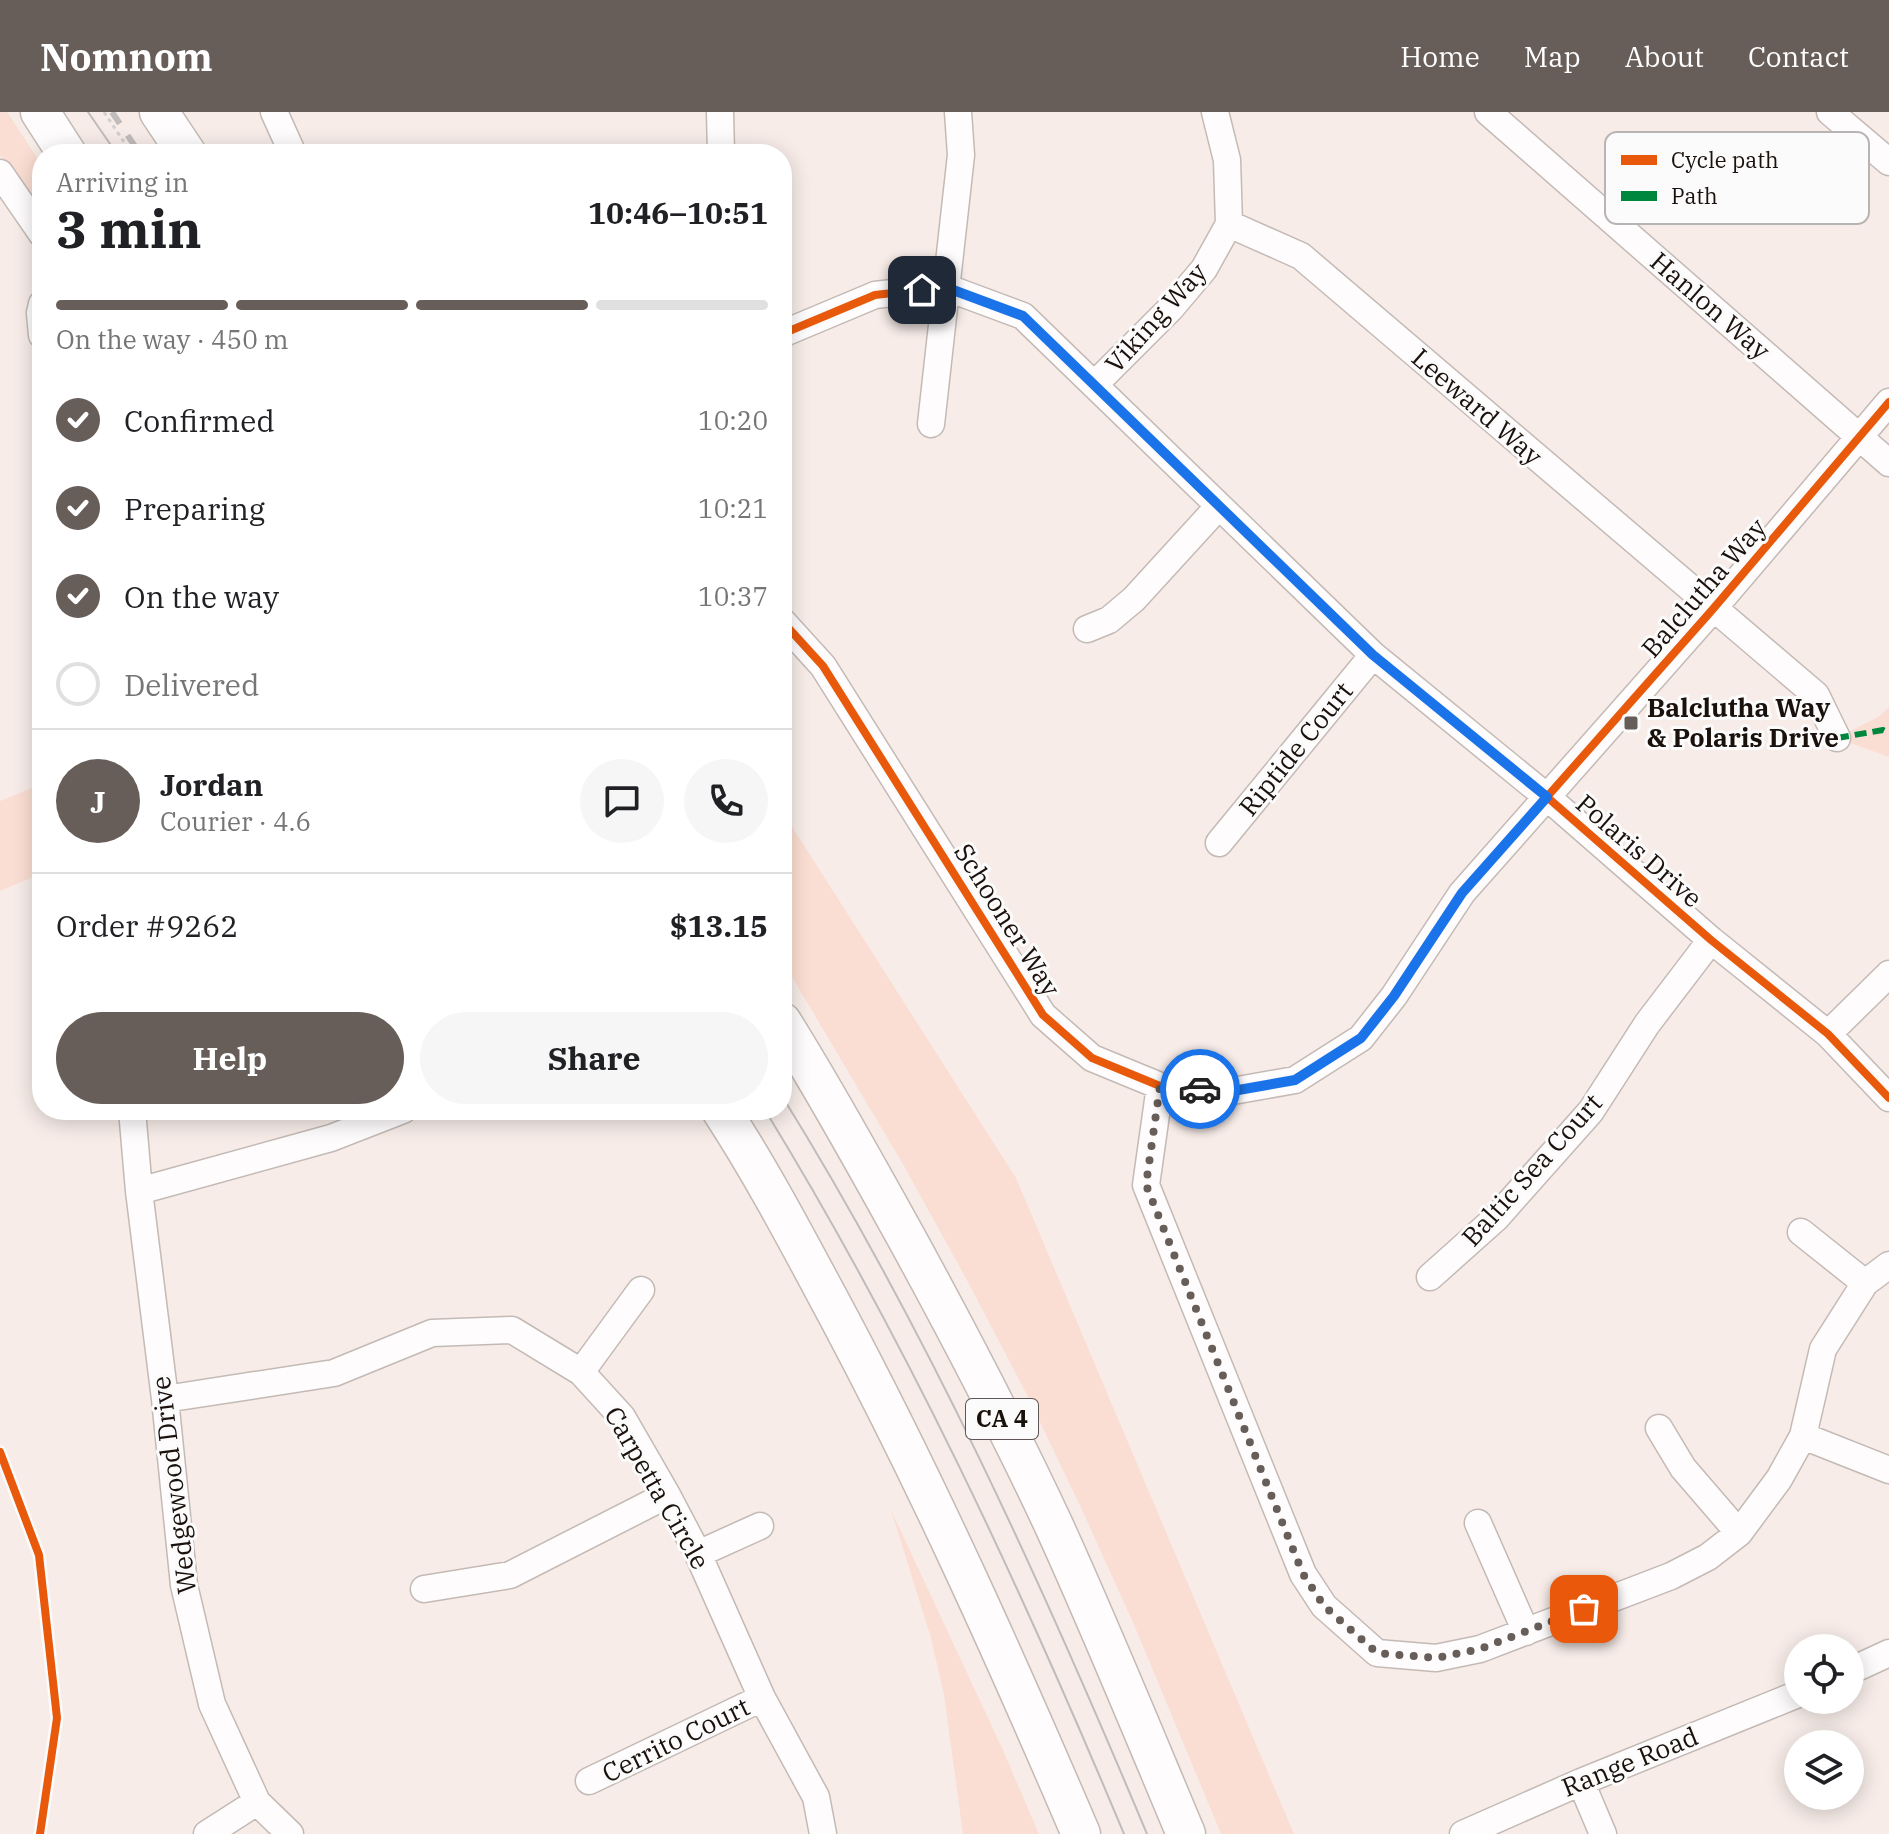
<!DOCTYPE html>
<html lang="en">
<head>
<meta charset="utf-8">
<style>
	body { margin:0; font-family:"IBM Plex Serif",serif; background:#f6f6f6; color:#202124; height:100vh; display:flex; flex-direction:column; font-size:30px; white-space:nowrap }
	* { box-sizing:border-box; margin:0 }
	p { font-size:26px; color:#757577 }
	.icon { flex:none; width:44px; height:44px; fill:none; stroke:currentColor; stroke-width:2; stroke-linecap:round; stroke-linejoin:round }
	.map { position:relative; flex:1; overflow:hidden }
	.drawer { position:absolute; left:32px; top:32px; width:760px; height:976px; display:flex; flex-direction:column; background:#fff; border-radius:32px; box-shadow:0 4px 20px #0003 }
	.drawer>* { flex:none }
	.tools { position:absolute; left:1784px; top:1522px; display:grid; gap:16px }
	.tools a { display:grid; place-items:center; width:80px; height:80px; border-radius:50%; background:#fff; box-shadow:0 4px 20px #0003; font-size:40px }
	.pin { position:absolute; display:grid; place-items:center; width:68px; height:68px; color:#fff; margin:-34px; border-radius:16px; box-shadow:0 4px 12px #0006 }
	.courier { position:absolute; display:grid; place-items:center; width:80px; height:80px; margin:-40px; border:6px solid #1a73e8; border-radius:50%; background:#fff; color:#222; box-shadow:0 2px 10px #0007 }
	.headline em { font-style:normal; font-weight:800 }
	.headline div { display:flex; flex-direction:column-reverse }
	.headline { display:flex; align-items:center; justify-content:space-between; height:136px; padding:0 24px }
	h1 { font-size:52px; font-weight:800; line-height:60px }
	.bar { display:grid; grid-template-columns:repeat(4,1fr); gap:12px 8px; align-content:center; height:96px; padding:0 24px }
	.bar i { height:10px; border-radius:6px; background:#e0e0e0 }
	.bar .current { background:#675d59 }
	.bar p { grid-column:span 4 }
	.line { display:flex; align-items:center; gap:20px; padding:0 24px; border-top:2px solid #e0e0e0 }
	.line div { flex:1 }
	.round { display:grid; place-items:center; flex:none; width:84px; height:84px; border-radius:42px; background:#f6f6f6 }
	ol { padding:0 24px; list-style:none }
	li { display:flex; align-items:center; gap:24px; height:88px }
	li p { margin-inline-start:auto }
	li .icon { padding:8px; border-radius:50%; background:#675d59; color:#fff; stroke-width:4 }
	li:last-child { color:#757577 }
	li i { width:44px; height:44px; border:4px solid #e0e0e0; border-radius:50% }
	.primary-button { display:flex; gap:16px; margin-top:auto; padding:16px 24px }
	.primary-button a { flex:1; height:92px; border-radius:48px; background:#675d59; color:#fff; font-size:32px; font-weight:800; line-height:92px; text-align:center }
	.primary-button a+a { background:#f6f6f6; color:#202124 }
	header { display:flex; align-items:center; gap:48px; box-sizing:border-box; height:112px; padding:0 40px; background:#675d59; color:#fff }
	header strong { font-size:38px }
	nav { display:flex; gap:44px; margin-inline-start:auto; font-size:28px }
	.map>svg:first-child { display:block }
	.green { fill:#fbded3 }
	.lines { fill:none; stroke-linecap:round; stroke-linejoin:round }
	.minor-casing { stroke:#c4bab5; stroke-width:29 }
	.highway-casing { stroke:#c4bab5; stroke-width:41 }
	.path { stroke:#d3cfce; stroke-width:3; stroke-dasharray:4 4; stroke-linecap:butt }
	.minor { stroke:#fefcfc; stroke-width:26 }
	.highway { stroke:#fefcfc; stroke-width:38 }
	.tram { stroke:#bfbcbb; stroke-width:2 }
	.rail { stroke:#bfbcbb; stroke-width:6; stroke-dasharray:14 14; stroke-linecap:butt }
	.quiet { stroke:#00873e; stroke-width:6; stroke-dasharray:12 6; stroke-linecap:butt }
	.cycleway-casing { stroke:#fbfbfb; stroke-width:13 }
	.cycleway { stroke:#e8590c; stroke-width:8 }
	.done { stroke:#675d59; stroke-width:8; stroke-dasharray:0 14.4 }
	.route { stroke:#1a73e8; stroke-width:10 }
	.poi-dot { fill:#675d59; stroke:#fbfbfb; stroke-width:3 }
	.labels { text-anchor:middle; stroke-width:6; stroke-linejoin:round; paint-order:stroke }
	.shield { fill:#fbfbfb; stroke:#5e5654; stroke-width:2 }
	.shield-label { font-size:24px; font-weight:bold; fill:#1a100c }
	.street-label { font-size:26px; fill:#1a100c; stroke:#fbfbfb }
	.poi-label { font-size:26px; font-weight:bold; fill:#1a100c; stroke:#fbfbfb; text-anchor:start }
	.key { fill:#fbfbfb; stroke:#b8b4b3; stroke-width:2 }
	.key-label { font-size:22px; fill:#1a100c }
</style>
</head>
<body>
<header>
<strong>Nomnom</strong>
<nav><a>Home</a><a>Map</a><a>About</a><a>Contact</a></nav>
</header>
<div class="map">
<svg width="1889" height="1722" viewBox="0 0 1889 1722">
	<rect width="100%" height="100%" fill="#f7ece8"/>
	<path class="green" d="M0,0H7L42,53V109L0,43Z
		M1889,595V645L1837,626L1878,605Z
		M42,672V761L0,779V689Z
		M782,699L1016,1066L1294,1722H1221L1135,1515L1083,1400L1027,1283L969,1172L904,1054L782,848Z
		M891,1398L1002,1636L1039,1722H963L944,1583L931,1526Z"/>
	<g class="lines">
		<g class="minor-casing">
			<path id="minor" d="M274,0L293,42
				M720,0L721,42
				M1488,0L1889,351
				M1830,0L1889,50
				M0,61L42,122
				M1229,112L1301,144L1816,583L1837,626
				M42,192L40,201L42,223
				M782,222L875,183L945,175L1023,204L1373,543L1547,685L1711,828L1828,922L1889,986
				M1095,272L1171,196L1204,157L1229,112L1227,48L1215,0
				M931,312L961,43L958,0
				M782,509L823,554L1043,903L1092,946L1160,974L1227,980L1295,968L1361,926L1394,884L1462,781L1713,497L1889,290
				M1087,517L1109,508L1134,487L1219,394
				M1219,731L1373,543
				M1828,922L1889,862
				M1160,974L1146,1073L1303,1462L1324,1494L1377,1541L1436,1546L1480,1537L1671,1464L1708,1445L1739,1421L1779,1367L1803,1324L1823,1237L1865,1171L1889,1153
				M132,998L139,1079L165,1287L184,1473L212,1592L257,1690L290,1722
				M139,1079L331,1026L403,998
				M1801,1120L1865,1171
				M1430,1165L1496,1106L1591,999L1647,912L1711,828
				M581,1260L641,1178
				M165,1287L334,1261L432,1221L512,1218L581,1260L622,1305L667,1383L698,1442L762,1586L816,1685L823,1722
				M1659,1316L1683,1356L1739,1421
				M1803,1324L1889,1358
				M1478,1411L1526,1520
				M698,1442L760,1414
				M424,1477L510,1463L667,1383
				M1850,1559L1889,1541
				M589,1669L762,1586
				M1581,1670L1603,1722
				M207,1722L257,1690
				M1463,1722L1581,1670L1798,1582"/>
		</g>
		<g class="highway-casing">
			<path id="highway" d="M40,0L67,42
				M159,0L187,42
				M782,910C826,980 866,1053 906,1125C958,1220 1009,1317 1055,1416C1101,1517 1143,1620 1186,1722
				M721,998C764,1064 801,1135 838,1204C928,1373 1006,1547 1081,1722"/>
		</g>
		<path class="path" d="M104,0L132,42"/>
		<use href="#minor" class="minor"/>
		<use href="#highway" class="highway"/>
		<path class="tram" d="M88,0L117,42
			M782,984C927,1218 1041,1469 1147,1722
			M765,998C906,1228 1020,1473 1124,1722"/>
		<path class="rail" d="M112,0L140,42"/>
		<path class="quiet" d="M1837,626L1883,618L1889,621"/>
		<g class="cycleway-casing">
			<path id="cycleway" d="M782,222L875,183L945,175L1023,204L1373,543L1547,685L1711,828L1828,922L1889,986
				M782,509L823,554L1043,903L1092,946L1160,974L1227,980L1295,968L1361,926L1394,884L1462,781L1713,497L1889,290
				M0,1340L39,1443L57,1606L40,1722"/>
		</g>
		<use href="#cycleway" class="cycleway"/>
	</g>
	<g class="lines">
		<path class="done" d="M1200,977L1160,974L1146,1073L1303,1462L1324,1494L1377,1541L1436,1546L1480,1537L1584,1497"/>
		<path class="route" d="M922,178L945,175L1023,204L1373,543L1547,685L1462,781L1394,884L1361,926L1295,968L1227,980L1200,977"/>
	</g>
	<rect class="poi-dot" x="1623" y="603" width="16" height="16" rx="4"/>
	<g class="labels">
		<rect class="shield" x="966" y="1287" width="72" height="40" rx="6"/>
		<g class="shield-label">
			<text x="1002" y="1315">CA 4</text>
		</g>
		<g class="street-label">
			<text transform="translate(1710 194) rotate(41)" y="9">Hanlon Way</text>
			<text transform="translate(1156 206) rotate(-48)" y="9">Viking Way</text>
			<text transform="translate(1477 295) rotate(41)" y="9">Leeward Way</text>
			<text transform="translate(1704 476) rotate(-49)" y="9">Balclutha Way</text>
			<text transform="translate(1296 637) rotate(-51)" y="9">Riptide Court</text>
			<text transform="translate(1639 739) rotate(41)" y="9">Polaris Drive</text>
			<text transform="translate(1007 808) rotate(58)" y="9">Schooner Way</text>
			<text transform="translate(1532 1058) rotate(-48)" y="9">Baltic Sea Court</text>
			<text transform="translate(174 1373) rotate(-97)" y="9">Wedgewood Drive</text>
			<text transform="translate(657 1376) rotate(60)" y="9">Carpetta Circle</text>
			<text transform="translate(676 1628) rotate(-26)" y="9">Cerrito Court</text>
			<text transform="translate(1630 1650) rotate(-22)" y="9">Range Road</text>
		</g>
		<g class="poi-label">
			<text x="1647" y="605">Balclutha Way<tspan x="1647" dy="30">&amp; Polaris Drive</tspan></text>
		</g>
	</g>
	<rect x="1605" y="20" width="264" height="92" rx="12" class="key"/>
	<rect x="1621" y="43" width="36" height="10" fill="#e8590c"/>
	<rect x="1621" y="79" width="36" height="10" fill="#00873e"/>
	<g class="key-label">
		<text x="1671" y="56">Cycle path</text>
		<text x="1671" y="92">Path</text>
	</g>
</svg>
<div class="tools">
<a><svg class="icon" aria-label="locate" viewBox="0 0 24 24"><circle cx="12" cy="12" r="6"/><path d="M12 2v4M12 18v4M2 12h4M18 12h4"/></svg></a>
<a><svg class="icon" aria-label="layers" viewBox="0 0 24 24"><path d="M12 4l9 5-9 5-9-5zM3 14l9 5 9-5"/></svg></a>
</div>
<div class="pin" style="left:1584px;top:1497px;background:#ea580c"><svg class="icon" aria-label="bag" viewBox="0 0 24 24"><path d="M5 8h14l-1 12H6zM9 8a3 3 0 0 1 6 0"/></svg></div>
<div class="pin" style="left:922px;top:178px;background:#1f2937"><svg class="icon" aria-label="home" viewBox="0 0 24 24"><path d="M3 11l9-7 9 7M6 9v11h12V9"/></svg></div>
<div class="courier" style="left:1200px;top:977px"><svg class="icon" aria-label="car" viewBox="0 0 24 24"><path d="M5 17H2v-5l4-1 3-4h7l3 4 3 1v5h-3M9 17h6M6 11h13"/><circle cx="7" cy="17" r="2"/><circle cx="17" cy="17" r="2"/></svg></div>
<section class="drawer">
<div class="headline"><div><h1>3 min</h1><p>Arriving in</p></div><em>10:46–10:51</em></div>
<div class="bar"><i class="current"></i><i class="current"></i><i class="current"></i><i></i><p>On the way · 450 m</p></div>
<ol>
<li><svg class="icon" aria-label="check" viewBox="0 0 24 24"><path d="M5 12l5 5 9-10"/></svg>Confirmed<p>10:20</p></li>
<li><svg class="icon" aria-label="check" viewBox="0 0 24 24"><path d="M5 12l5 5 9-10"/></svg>Preparing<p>10:21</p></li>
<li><svg class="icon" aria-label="check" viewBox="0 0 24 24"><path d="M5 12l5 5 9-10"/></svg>On the way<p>10:37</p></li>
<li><i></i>Delivered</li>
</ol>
<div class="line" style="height:144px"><b class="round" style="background:#675d59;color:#fff">J</b><div><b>Jordan</b><p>Courier · 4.6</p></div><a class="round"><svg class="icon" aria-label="chat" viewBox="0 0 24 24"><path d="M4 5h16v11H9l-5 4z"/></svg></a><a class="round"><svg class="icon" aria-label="phone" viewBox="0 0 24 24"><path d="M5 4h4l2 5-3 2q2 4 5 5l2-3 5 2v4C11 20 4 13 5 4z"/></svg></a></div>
<div class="line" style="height:104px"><div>Order #9262</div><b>$13.15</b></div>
<div class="primary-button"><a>Help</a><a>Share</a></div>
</section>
</div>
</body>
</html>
